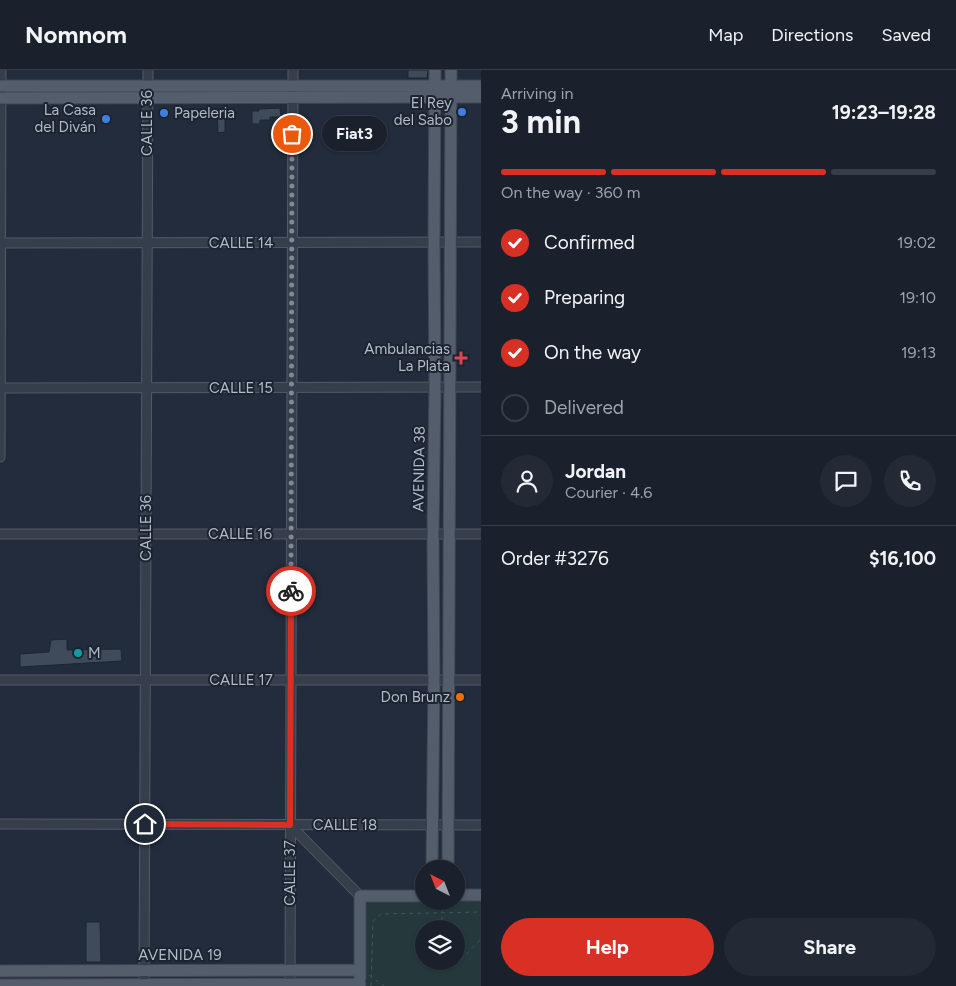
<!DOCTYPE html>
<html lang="en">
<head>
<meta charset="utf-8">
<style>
	body { margin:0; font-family:Figtree,sans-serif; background:#232935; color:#f1f3f6; height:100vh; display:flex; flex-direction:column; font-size:19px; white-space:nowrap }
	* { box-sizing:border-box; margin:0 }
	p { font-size:16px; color:#9fa3aa }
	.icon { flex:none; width:28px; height:28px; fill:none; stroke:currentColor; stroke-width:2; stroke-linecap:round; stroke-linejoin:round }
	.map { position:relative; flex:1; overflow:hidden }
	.side { display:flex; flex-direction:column; background:#1a212d; width:475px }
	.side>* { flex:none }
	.needle { width:32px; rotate:318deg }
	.buttons { position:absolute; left:415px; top:790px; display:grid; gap:10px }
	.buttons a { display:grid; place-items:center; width:50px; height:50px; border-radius:50%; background:#1a212d; box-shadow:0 1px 4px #0004,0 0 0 1px #383e49; font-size:25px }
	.pin { position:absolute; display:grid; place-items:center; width:42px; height:42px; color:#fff; margin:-21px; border:2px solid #fff; border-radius:50%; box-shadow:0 1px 5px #0007 }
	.courier { position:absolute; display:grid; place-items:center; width:50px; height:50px; margin:-25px; border:4px solid #d93025; border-radius:50%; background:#fff; color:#222; box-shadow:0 1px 6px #0007 }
	.bubble { position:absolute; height:35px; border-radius:18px; background:#1a212d; box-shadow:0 1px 4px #0004,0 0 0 1px #383e49; font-size:16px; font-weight:700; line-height:35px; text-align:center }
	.head em { font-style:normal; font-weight:700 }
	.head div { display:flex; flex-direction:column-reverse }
	.head { display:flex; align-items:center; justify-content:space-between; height:85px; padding:0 20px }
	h1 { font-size:32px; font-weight:700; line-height:38px }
	.bar { display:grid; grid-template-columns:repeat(4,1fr); gap:8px 5px; align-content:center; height:60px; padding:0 20px }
	.bar i { height:6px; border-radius:4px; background:#383e49 }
	.bar .on { background:#d93025 }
	.bar p { grid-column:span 4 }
	.line { display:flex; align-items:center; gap:12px; padding:0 20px; border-top:1px solid #383e49 }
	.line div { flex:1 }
	.round { display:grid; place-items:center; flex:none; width:52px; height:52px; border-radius:26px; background:#232935 }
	ol { padding:0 20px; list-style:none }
	li { display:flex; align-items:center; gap:15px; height:55px }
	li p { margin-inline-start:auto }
	li .icon { padding:5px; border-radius:50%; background:#d93025; color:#fff; stroke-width:4 }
	li:last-child { color:#9fa3aa }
	li i { width:28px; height:28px; border:2px solid #383e49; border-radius:50% }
	.cta { display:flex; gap:10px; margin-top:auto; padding:10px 20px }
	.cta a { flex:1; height:58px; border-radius:30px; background:#d93025; color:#fff; font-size:20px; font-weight:700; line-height:58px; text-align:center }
	.cta a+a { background:#232935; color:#f1f3f6 }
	header { display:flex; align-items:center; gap:30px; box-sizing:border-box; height:70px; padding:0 25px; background:#1a212d; border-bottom:1px solid #383e49 }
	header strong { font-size:24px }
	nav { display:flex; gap:28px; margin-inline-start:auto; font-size:18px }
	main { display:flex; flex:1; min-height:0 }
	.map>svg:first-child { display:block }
	.green { fill:#25393d; fill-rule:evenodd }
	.building { fill:#3f4a5b; stroke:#1e2533 }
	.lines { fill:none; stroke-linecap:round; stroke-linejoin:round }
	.minor-casing { stroke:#525967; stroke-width:11 }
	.major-casing { stroke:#404755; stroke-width:13 }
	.path { stroke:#42565a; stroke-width:1; stroke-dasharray:4 4; stroke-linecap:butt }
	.minor { stroke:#363e4c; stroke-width:9 }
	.major { stroke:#545d6c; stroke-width:11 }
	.done { stroke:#808896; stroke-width:5; stroke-dasharray:0 9 }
	.route { stroke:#d93025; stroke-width:6 }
	.shop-dot { fill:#3f7fe0; stroke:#1c2431; stroke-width:2 }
	.health-dot { fill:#e0444e; stroke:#1c2431; stroke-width:2 }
	.culture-dot { fill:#0f9aa8; stroke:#1c2431; stroke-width:2 }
	.food-dot { fill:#e8710a; stroke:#1c2431; stroke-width:2 }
	.labels { text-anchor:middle; stroke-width:4; stroke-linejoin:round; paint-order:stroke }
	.poi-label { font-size:15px; fill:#b2b9c7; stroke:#1c2431; text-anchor:end }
	.street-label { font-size:15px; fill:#b2b9c7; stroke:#1c2431 }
</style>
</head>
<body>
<header>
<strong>Nomnom</strong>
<nav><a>Map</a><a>Directions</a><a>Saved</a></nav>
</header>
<main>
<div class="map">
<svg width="481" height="916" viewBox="0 0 481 916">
	<rect width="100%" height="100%" fill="#232c3c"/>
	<path class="green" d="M456,830H481V916H364L365,835L370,831ZM424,859H456V891H424Z"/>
	<path class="building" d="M408,0H428L427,8H408Z
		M280,38L281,47H270V50H260V54H252V41H259V39Z
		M217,41H225V62L218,63Z
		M67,569V580L121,579L122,591L20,597V584L49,582L51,570Z
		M86,852H100L101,892H86Z"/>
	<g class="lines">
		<g class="minor-casing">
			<path id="minor" d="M0,173L481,172
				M0,318L481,317
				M0,387L1,0
				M0,464H481
				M0,610H481
				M0,754L481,755
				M290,755L360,826
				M144,916L148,0
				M290,916L293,0"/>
		</g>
		<g class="major-casing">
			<path id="major" d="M0,16H481
				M0,28L481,27
				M432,799L434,610L433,464L435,317L434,172L435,0
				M448,799L451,0
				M456,825H481
				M0,901L360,900
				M360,908V826H424
				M0,915L360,914"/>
		</g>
		<path class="path" d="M442,831V859
			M443,891V896
			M455,896L481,869
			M369,905L384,916
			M371,916L373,851L381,844L481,842"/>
		<use href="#minor" class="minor"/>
		<use href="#major" class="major"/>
	</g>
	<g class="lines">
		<path class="done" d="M291,521L292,64"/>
		<path class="route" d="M145,754L290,755L291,521"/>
	</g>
	<g class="shop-dot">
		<circle cx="462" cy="42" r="5"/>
		<circle cx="164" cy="43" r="5"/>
		<circle cx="106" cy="49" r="5"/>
	</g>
	<path class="health-dot" d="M458.5 280.5h5v5h5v5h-5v5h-5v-5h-5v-5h5z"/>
	<circle class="culture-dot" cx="78" cy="583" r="5"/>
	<circle class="food-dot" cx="460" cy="627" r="5"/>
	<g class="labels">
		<g class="poi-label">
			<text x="452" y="38">El Rey<tspan x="452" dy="17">del Sabo</tspan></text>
			<text x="96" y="45">La Casa<tspan x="96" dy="17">del Diván</tspan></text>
			<text x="174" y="48" text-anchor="start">Papeleria</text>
			<text x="450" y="284">Ambulancias<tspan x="450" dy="17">La Plata</tspan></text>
			<text x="88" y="588" text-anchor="start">M</text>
			<text x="450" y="632">Don Brunz</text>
		</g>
		<g class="street-label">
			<text transform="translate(147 53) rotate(-90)" y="5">CALLE 36</text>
			<text x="241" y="178">CALLE 14</text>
			<text x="241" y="323">CALLE 15</text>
			<text transform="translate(419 399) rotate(-89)" y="5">AVENIDA 38</text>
			<text transform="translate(146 458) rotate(-90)" y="5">CALLE 36</text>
			<text x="240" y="469">CALLE 16</text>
			<text x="241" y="615">CALLE 17</text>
			<text x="345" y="760">CALLE 18</text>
			<text transform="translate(290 803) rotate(-90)" y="5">CALLE 37</text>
			<text x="180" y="890">AVENIDA 19</text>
		</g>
	</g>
</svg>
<div class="buttons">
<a><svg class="needle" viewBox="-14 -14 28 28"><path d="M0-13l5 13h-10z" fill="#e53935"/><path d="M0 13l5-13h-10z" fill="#9fa3aa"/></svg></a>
<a><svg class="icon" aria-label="layers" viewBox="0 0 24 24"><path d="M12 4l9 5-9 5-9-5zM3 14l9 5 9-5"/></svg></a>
</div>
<div class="pin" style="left:292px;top:64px;background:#ea580c"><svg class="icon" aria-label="bag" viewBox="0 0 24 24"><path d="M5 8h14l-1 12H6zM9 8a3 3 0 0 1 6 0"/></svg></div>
<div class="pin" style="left:145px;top:754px;background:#1f2937"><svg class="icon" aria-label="home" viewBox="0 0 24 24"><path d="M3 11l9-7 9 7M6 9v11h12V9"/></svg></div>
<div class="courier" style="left:291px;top:521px"><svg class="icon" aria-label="bike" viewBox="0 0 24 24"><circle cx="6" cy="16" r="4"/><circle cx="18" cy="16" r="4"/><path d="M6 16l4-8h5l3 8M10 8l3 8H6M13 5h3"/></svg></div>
<div class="bubble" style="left:322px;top:46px;width:65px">Fiat3</div>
</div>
<section class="side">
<div class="head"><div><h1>3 min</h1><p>Arriving in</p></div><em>19:23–19:28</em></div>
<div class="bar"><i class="on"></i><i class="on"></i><i class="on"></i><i></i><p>On the way · 360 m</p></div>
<ol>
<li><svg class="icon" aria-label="check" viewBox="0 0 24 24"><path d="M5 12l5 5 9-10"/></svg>Confirmed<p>19:02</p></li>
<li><svg class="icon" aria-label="check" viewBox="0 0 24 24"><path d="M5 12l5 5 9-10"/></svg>Preparing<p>19:10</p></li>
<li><svg class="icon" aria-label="check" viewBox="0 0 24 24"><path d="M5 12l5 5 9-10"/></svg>On the way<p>19:13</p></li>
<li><i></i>Delivered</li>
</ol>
<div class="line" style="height:90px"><a class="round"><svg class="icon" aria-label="person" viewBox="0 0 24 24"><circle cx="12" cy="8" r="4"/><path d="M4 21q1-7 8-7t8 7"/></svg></a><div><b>Jordan</b><p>Courier · 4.6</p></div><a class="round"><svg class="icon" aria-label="chat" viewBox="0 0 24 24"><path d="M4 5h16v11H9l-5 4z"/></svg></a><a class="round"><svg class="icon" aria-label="phone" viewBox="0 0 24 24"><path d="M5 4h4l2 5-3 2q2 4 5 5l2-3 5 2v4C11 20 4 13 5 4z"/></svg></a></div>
<div class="line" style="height:65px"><div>Order #3276</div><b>$16,100</b></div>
<div class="cta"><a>Help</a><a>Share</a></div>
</section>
</main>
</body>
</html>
